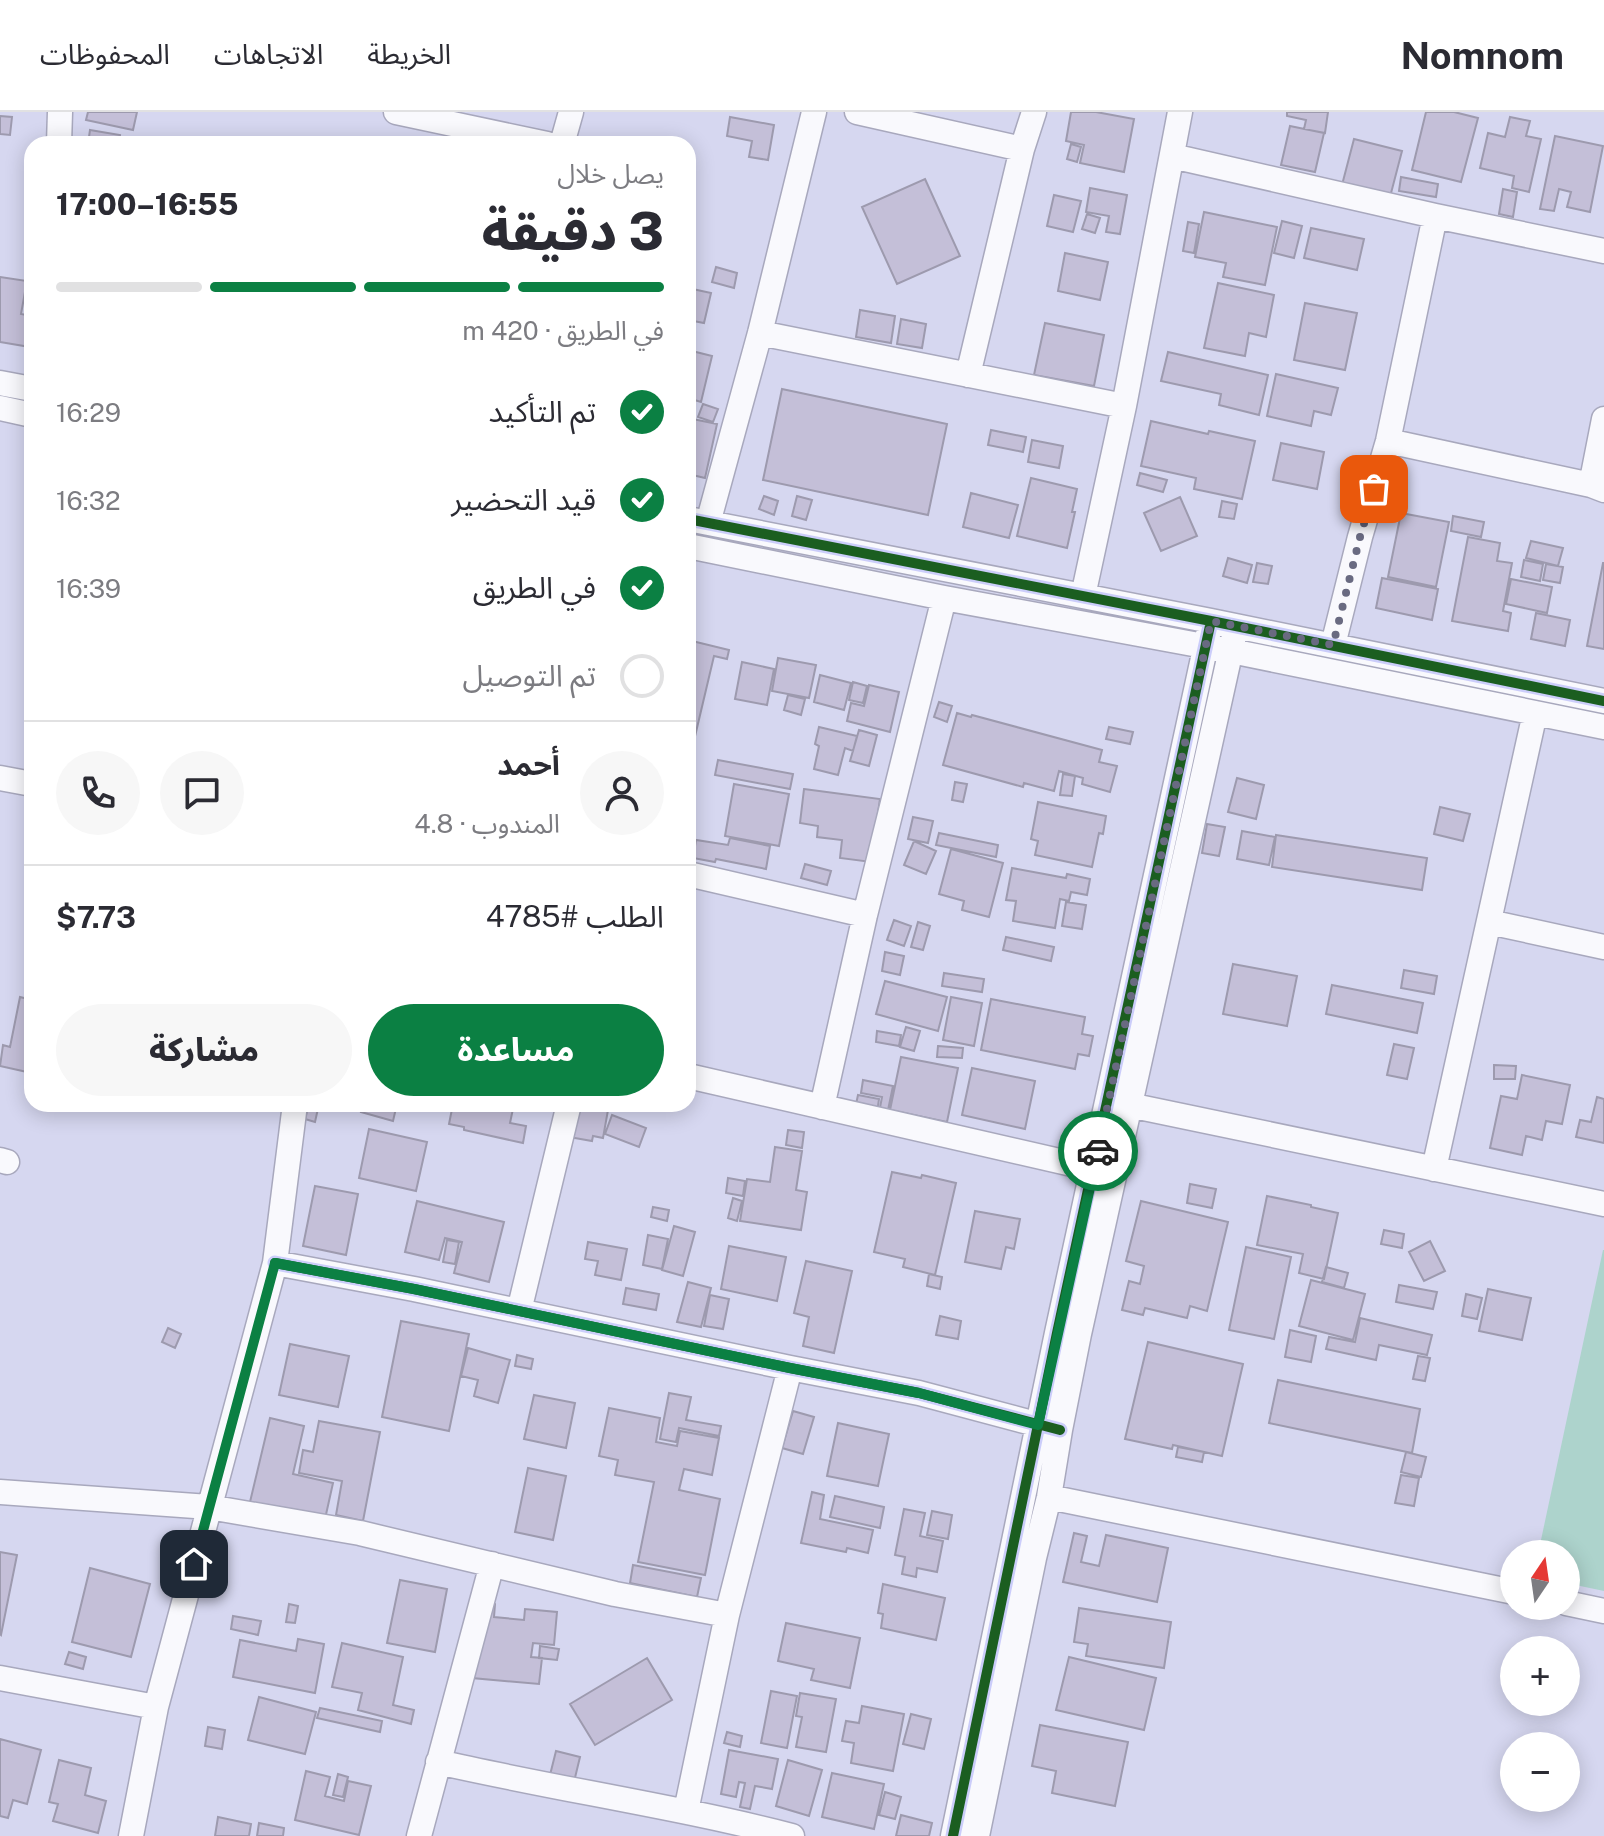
<!DOCTYPE html>
<html lang="ar">
<head>
<meta charset="utf-8">
<style>
	body { margin:0; font-family:"Public Sans","Noto Sans Arabic",sans-serif; background:#f7f7f7; color:#2b2b33; direction:rtl; height:100vh; display:flex; flex-direction:column; font-size:30px; white-space:nowrap }
	* { box-sizing:border-box; margin:0 }
	p { font-size:26px; color:#7c7c81 }
	.icon { flex:none; width:44px; height:44px; fill:none; stroke:currentColor; stroke-width:2; stroke-linecap:round; stroke-linejoin:round }
	.map { position:relative; flex:1; overflow:hidden; direction:ltr }
	.details { position:absolute; left:24px; top:24px; width:672px; height:976px; display:flex; flex-direction:column; background:#fff; border-radius:24px; box-shadow:0 4px 20px #0003; direction:rtl }
	.details>* { flex:none }
	.needle { width:52px; rotate:13deg }
	.fabs { position:absolute; left:1500px; top:1428px; display:grid; gap:16px }
	.fabs a { display:grid; place-items:center; width:80px; height:80px; border-radius:50%; background:#fff; box-shadow:0 4px 20px #0003; font-size:40px }
	.pin { position:absolute; display:grid; place-items:center; width:68px; height:68px; color:#fff; margin:-34px; border-radius:16px; box-shadow:0 4px 12px #0006 }
	.courier { position:absolute; display:grid; place-items:center; width:80px; height:80px; margin:-40px; border:6px solid #0b8043; border-radius:50%; background:#fff; color:#222; box-shadow:0 2px 10px #0007 }
	.head em { font-style:normal; font-weight:800 }
	.head div { display:flex; flex-direction:column-reverse }
	.head { display:flex; align-items:center; justify-content:space-between; height:136px; padding:0 32px }
	h1 { font-size:52px; font-weight:800; line-height:60px }
	.bar { display:grid; grid-template-columns:repeat(4,1fr); gap:12px 8px; align-content:center; height:96px; padding:0 32px }
	.bar i { height:10px; border-radius:6px; background:#e1e1e2 }
	.bar .on { background:#0b8043 }
	.bar p { grid-column:span 4 }
	.line { display:flex; align-items:center; gap:20px; padding:0 32px; border-top:2px solid #e1e1e2 }
	.line div { flex:1 }
	.round { display:grid; place-items:center; flex:none; width:84px; height:84px; border-radius:42px; background:#f7f7f7 }
	ol { padding:0 32px; list-style:none }
	li { display:flex; align-items:center; gap:24px; height:88px }
	li p { margin-inline-start:auto }
	li .icon { padding:8px; border-radius:50%; background:#0b8043; color:#fff; stroke-width:4 }
	li:last-child { color:#7c7c81 }
	li i { width:44px; height:44px; border:4px solid #e1e1e2; border-radius:50% }
	.action { display:flex; gap:16px; margin-top:auto; padding:16px 32px }
	.action a { flex:1; height:92px; border-radius:48px; background:#0b8043; color:#fff; font-size:32px; font-weight:800; line-height:92px; text-align:center }
	.action a+a { background:#f7f7f7; color:#2b2b33 }
	header { display:flex; align-items:center; gap:48px; box-sizing:border-box; height:112px; padding:0 40px; background:#fff; border-bottom:2px solid #e1e1e2 }
	header strong { font-size:38px }
	nav { display:flex; gap:44px; margin-inline-start:auto; font-size:28px }
	.map>svg:first-child { display:block }
	.green { fill:#add3cc }
	.building { fill:#c4bfd8; stroke:#9d9aae; stroke-width:2 }
	.lines { fill:none; stroke-linecap:round; stroke-linejoin:round }
	.minor-casing { stroke:#a8a8bd; stroke-width:27 }
	.minor { stroke:#f9f9fd; stroke-width:24 }
	.cycleway-casing { stroke:#cbcdfa; stroke-width:15 }
	.cycleway { stroke:#1b5e20; stroke-width:10 }
	.done { stroke:#696a81; stroke-width:8; stroke-dasharray:0 14.4 }
	.route { stroke:#0b8043; stroke-width:10 }
</style>
</head>
<body>
<header>
<strong>Nomnom</strong>
<nav><a>الخريطة</a><a>الاتجاهات</a><a>المحفوظات</a></nav>
</header>
<div class="map">
<svg width="1604" height="1724" viewBox="0 0 1604 1724">
	<rect width="100%" height="100%" fill="#d6d7f0"/>
	<path class="green" d="M1603,1138H1604V1479L1566,1471V1442H1538Z"/>
	<path class="building" d="M88,0H137L133,18L86,8Z
		M1071,0H1096L1134,7L1124,60L1080,51L1084,33L1066,29Z
		M1287,0H1328L1325,21L1304,17L1306,8L1287,4Z
		M1426,0H1454L1478,6L1461,70L1412,58Z
		M0,4L12,5L10,23L0,22Z
		M730,5L774,13L768,48L749,45L752,29L727,24Z
		M1510,5L1530,9L1526,24L1541,27L1529,80L1512,76L1514,64L1480,56L1488,21L1505,25Z
		M1290,14L1324,21L1315,60L1281,53Z
		M90,18L120,23L119,32H88Z
		M1555,24L1603,34L1590,100L1567,95L1571,80L1559,77L1554,99L1540,97Z
		M1354,27L1402,39L1390,85L1342,73Z
		M1071,32L1081,35L1077,50L1067,47Z
		M1401,65L1438,72L1436,85L1399,79Z
		M925,67L960,144L897,172L862,95Z
		M1090,76L1127,83L1120,122L1106,120L1109,104L1086,100Z
		M1503,77L1517,80L1513,105L1499,102Z
		M1054,83L1081,89L1073,120L1047,114Z
		M1204,100L1277,115L1265,173L1223,165L1226,151L1195,145Z
		M1087,102L1100,106L1095,121L1082,117Z
		M1282,109L1302,114L1294,146L1274,141Z
		M1188,110L1199,112L1194,141L1183,139Z
		M1311,116L1364,127L1357,158L1304,146Z
		M1065,141L1108,150L1100,188L1058,179Z
		M716,155L737,161L734,176L712,170Z
		M0,165L27,169L21,202L32,204L30,235L0,230Z
		M1218,171L1274,183L1266,225L1249,221L1245,244L1204,236Z
		M688,176L711,181L704,211L688,208Z
		M1305,191L1357,201L1345,258L1294,248Z
		M860,198L895,204L891,231L856,225Z
		M901,207L926,212L922,236L897,232Z
		M1045,211L1104,223L1094,274L1034,263Z
		M688,238L712,244L701,290L688,286Z
		M1168,240L1268,263L1259,303L1219,293L1221,282L1161,269Z
		M1276,262L1338,276L1331,303L1314,299L1311,314L1267,304Z
		M782,277L947,312L928,403L763,368Z
		M703,292L718,297L713,310L698,305Z
		M688,306L717,312L705,366L688,362Z
		M1151,309L1208,322L1209,319L1255,329L1242,387L1194,377L1196,366L1141,354Z
		M991,318L1026,325L1023,340L988,333Z
		M1032,328L1063,334L1059,356L1028,350Z
		M1281,331L1324,340L1317,377L1273,368Z
		M1140,361L1167,368L1163,380L1137,373Z
		M1031,366L1077,377L1072,400H1075L1067,436L1017,424Z
		M971,381L1018,393L1009,426L963,415Z
		M764,384L778,389L774,403L759,397Z
		M797,384L812,388L806,408L792,404Z
		M1180,385L1197,424L1161,439L1144,401Z
		M1222,389L1237,392L1234,407L1219,405Z
		M1401,401L1449,410L1436,475L1388,465Z
		M1453,404L1484,410L1481,425L1451,419Z
		M1468,425L1500,431L1497,449L1512,451L1503,499L1511,501L1508,519L1452,509Z
		M1531,429L1563,436L1558,454L1526,446Z
		M1228,446L1252,453L1247,471L1223,464Z
		M1524,448L1543,452L1540,469L1521,465Z
		M1257,451L1272,454L1268,472L1253,470Z
		M1603,451H1604V537L1587,534Z
		M1546,452L1563,455L1560,471L1543,468Z
		M1382,466L1438,477L1432,508L1376,496Z
		M1511,467L1552,475L1547,501L1506,492Z
		M1536,501L1570,508L1565,534L1531,527Z
		M688,528L729,538L727,547L714,544L692,637L688,636Z
		M778,546L816,553L809,586L772,579Z
		M742,550L774,557L767,593L735,587Z
		M820,563L851,571L844,598L814,590Z
		M853,570L867,574L863,591L849,588Z
		M869,573L899,580L890,620L847,609L851,591L864,594Z
		M788,583L805,587L801,603L784,598Z
		M939,590L952,594L947,610L934,605Z
		M957,601L971,605L972,603L1102,638L1099,650L1117,654L1110,680L1082,672L1083,666L1059,659L1054,679L1024,671L1023,675L943,653Z
		M819,615L857,624L853,639L845,636L838,663L814,657L819,634L815,632Z
		M1109,615L1133,620L1130,632L1106,627Z
		M859,618L877,623L869,654L850,649Z
		M718,648L793,662L790,677L715,663Z
		M1063,662L1075,664L1072,684L1060,683Z
		M1237,666L1264,673L1256,707L1228,700Z
		M955,670L967,672L963,690L952,688Z
		M734,672L789,682L779,734L725,724Z
		M804,677L880,687L871,750L840,746L842,728L817,725L818,714L800,711Z
		M1038,690L1106,704L1103,722L1099,721L1092,755L1035,743L1038,729L1031,727Z
		M1440,695L1470,702L1463,729L1434,722Z
		M913,705L933,709L928,731L908,727Z
		M1207,712L1225,715L1219,744L1202,741Z
		M1242,719L1275,725L1269,753L1237,747Z
		M939,721L998,733L996,745L936,733Z
		M1276,723L1427,746L1422,778L1272,755Z
		M730,726L770,734L766,757L716,747L715,750L693,746L696,728L728,733Z
		M914,729L936,739L926,762L904,753Z
		M951,737L1003,751L989,805L962,798L964,789L939,782Z
		M805,752L831,759L827,773L801,766Z
		M1012,756L1066,766L1067,762L1090,767L1087,783L1071,780L1069,789L1060,787L1055,816L1013,809L1016,789L1006,788Z
		M1066,790L1086,793L1082,817L1062,814Z
		M894,808L911,814L904,834L887,828Z
		M918,810L930,814L923,838L911,835Z
		M1006,825L1054,835L1051,849L1003,838Z
		M885,840L904,844L900,863L882,859Z
		M1233,852L1297,864L1287,914L1223,902Z
		M1404,858L1437,864L1434,882L1401,876Z
		M944,861L984,867L982,880L942,874Z
		M885,869L947,885L938,919L876,902Z
		M1332,873L1423,891L1417,921L1326,902Z
		M20,885L32,888V945L29,944L27,960L0,954L3,933L10,935Z
		M951,885L982,891L974,934L943,928Z
		M991,887L1085,905L1082,922L1093,924L1089,944L1078,942L1075,957L981,938Z
		M906,915L920,919L914,939L900,935Z
		M877,919L901,923L899,934L876,930Z
		M1394,932L1414,936L1407,967L1387,963Z
		M938,934L963,936L962,946L937,945Z
		M901,945L958,956L947,1010L890,998Z
		M1494,953L1516,954L1515,967H1494Z
		M972,956L1035,969L1025,1017L962,1003Z
		M1522,963L1570,973L1562,1012L1546,1009L1542,1028L1526,1024L1522,1043L1490,1036L1501,984L1517,987Z
		M863,968L893,974L887,1003L879,1001L882,985L861,981Z
		M858,983L879,987L877,1001L855,997Z
		M1597,985L1604,987V1031L1576,1025L1580,1008L1591,1010Z
		M309,992H319L315,1010L305,1007Z
		M363,992H397L393,1009L361,1000Z
		M453,992H514L510,1011L526,1014L523,1031L464,1018V1015L449,1012Z
		M575,992L608,998L603,1026L593,1024L592,1029L569,1025Z
		M612,1003L646,1016L639,1035L605,1022Z
		M369,1017L427,1030L416,1079L359,1066Z
		M788,1018L804,1020L802,1036L786,1033Z
		M775,1035L802,1039L796,1078L807,1080L801,1118L740,1109L747,1067L770,1070Z
		M892,1060L921,1066L922,1063L956,1071L935,1163L903,1155L905,1147L874,1140Z
		M728,1066L745,1069L743,1084L726,1081Z
		M1190,1072L1216,1077L1212,1096L1187,1091Z
		M315,1074L358,1082L346,1143L303,1134Z
		M1267,1084L1311,1093V1095L1338,1101L1324,1167L1299,1161L1303,1142L1257,1133Z
		M733,1086L742,1089L737,1109L728,1106Z
		M417,1089L504,1110L489,1170L454,1161L462,1130L445,1126L439,1148L405,1140Z
		M1141,1089L1228,1110L1207,1199L1190,1194L1187,1206L1145,1196L1143,1203L1122,1198L1129,1169L1140,1172L1144,1154L1126,1149Z
		M653,1095L669,1098L667,1109L651,1105Z
		M975,1099L1020,1107L1014,1137L1006,1135L1001,1157L965,1150Z
		M674,1114L695,1120L683,1164L662,1158Z
		M1384,1118L1404,1122L1402,1136L1381,1132Z
		M648,1123L668,1127L662,1157L643,1153Z
		M447,1128L459,1130L455,1152L443,1150Z
		M1430,1129L1445,1159L1424,1169L1409,1140Z
		M588,1130L627,1137L621,1168L595,1163L598,1149L585,1147Z
		M729,1134L786,1145L777,1189L721,1177Z
		M1246,1135L1291,1145L1274,1227L1229,1218Z
		M806,1149L852,1159L834,1241L803,1234L809,1205L794,1201Z
		M1326,1155L1348,1161L1344,1176L1322,1170Z
		M929,1162L942,1165L940,1177L927,1174Z
		M1311,1168L1365,1182L1353,1228L1299,1214Z
		M688,1170L711,1176L701,1215L677,1210Z
		M1399,1173L1437,1180L1433,1197L1396,1190Z
		M626,1176L659,1182L656,1198L623,1192Z
		M1488,1177L1531,1186L1522,1228L1479,1219Z
		M1466,1182L1482,1186L1477,1207L1462,1204Z
		M710,1183L729,1187L723,1217L704,1214Z
		M940,1204L961,1209L958,1227L936,1223Z
		M1360,1206L1432,1223L1427,1243L1379,1233L1376,1248L1326,1237L1329,1225L1355,1230Z
		M401,1209L469,1222L449,1319L382,1305Z
		M168,1216L181,1222L175,1236L162,1230Z
		M1290,1218L1316,1224L1311,1250L1285,1245Z
		M1148,1230L1243,1252L1222,1344L1173,1333L1172,1337L1125,1327Z
		M290,1232L349,1244L338,1295L279,1283Z
		M468,1236L510,1248L498,1291L474,1284L478,1268L461,1264Z
		M517,1243L533,1247L531,1257L515,1254Z
		M1418,1244L1430,1246L1425,1269L1413,1267Z
		M1278,1268L1420,1297L1412,1341L1269,1311Z
		M669,1281L691,1285L686,1308L721,1314L719,1324L679,1316L676,1330L660,1327Z
		M534,1283L575,1291L566,1336L524,1327Z
		M609,1296L660,1306L656,1330L677,1334L680,1319L719,1326L712,1363L684,1357L679,1378L720,1387L705,1463L638,1450L654,1370L615,1363L618,1348L599,1344Z
		M793,1299L814,1305L803,1342L782,1336Z
		M270,1306L304,1314L293,1362L333,1371L325,1407L250,1390Z
		M319,1309L380,1320L363,1409L336,1403L342,1369L299,1361L303,1338L313,1340Z
		M838,1311L889,1322L878,1374L827,1364Z
		M1178,1335L1204,1340L1202,1350L1176,1345Z
		M1406,1340L1426,1345L1421,1365L1401,1360Z
		M528,1356L566,1364L553,1428L515,1420Z
		M1401,1363L1419,1366L1414,1394L1395,1391Z
		M812,1380L824,1383L820,1407L873,1418L868,1441L847,1436L846,1440L801,1431Z
		M835,1384L884,1395L880,1416L830,1405Z
		M904,1397L925,1401L920,1424L943,1429L937,1460L917,1456L916,1465L902,1462L905,1445L895,1443Z
		M932,1399L952,1403L948,1427L927,1423Z
		M1074,1421L1087,1424L1081,1450L1099,1454L1106,1423L1168,1436L1157,1490L1063,1470Z
		M0,1440L17,1443L1,1523L0,1522Z
		M633,1453L701,1466L697,1485L630,1471Z
		M90,1456L150,1472L131,1545L72,1530Z
		M400,1468L447,1477L435,1540L387,1531Z
		M883,1472L945,1486L936,1528L881,1516L883,1502L878,1501Z
		M479,1490L495,1492L494,1505L524,1508L525,1497L557,1500L554,1533L533,1531L531,1545L542,1546L539,1572L472,1566Z
		M289,1492L298,1494L295,1511L286,1510Z
		M1079,1496L1171,1510L1164,1556L1086,1544L1088,1532L1074,1530Z
		M233,1504L261,1509L258,1523L231,1517Z
		M786,1511L860,1526L850,1576L811,1568L814,1557L778,1549Z
		M298,1527L324,1532L315,1581L233,1565L240,1528L296,1539Z
		M342,1531L403,1545L393,1593L414,1598L411,1612L358,1598L362,1581L332,1575Z
		M540,1534L559,1537L557,1548L539,1546Z
		M69,1540L86,1545L83,1557L65,1552Z
		M1069,1545L1156,1566L1144,1618L1056,1598Z
		M647,1546L672,1588L595,1633L570,1592Z
		M771,1579L797,1584L787,1636L761,1631Z
		M800,1581L836,1587L826,1640L796,1635L802,1605L796,1604Z
		M259,1585L316,1600L305,1642L248,1628Z
		M862,1594L904,1602L893,1659L851,1651L854,1631L842,1629L846,1609L859,1611Z
		M320,1596L382,1609L380,1620L317,1606Z
		M911,1602L931,1607L924,1637L903,1632Z
		M1040,1613L1128,1630L1115,1694L1052,1681L1056,1659L1032,1654Z
		M208,1615L225,1618L222,1637L205,1634Z
		M727,1620L742,1624L740,1635L724,1631Z
		M0,1627L41,1638L27,1692L13,1688L8,1706L0,1704Z
		M729,1638L778,1647L772,1677L755,1674L750,1697L740,1695L745,1671L739,1670L736,1685L721,1682Z
		M556,1639L580,1645L573,1674L549,1667Z
		M59,1648L91,1656L85,1683L106,1689L98,1721L53,1709L58,1692L49,1690Z
		M788,1648L822,1658L809,1704L776,1694Z
		M306,1659L330,1665L325,1684L344,1689L348,1669L371,1674L359,1723L295,1708Z
		M832,1661L884,1672L874,1717L822,1705Z
		M338,1662L348,1665L343,1685L333,1683Z
		M885,1680L901,1685L895,1707L879,1703Z
		M901,1703L932,1711L929,1724H896Z
		M218,1705L251,1712L249,1724H215Z
		M259,1711L284,1716L283,1724H257Z"/>
	<g class="lines">
		<g class="minor-casing">
			<path id="minor" d="M396,0L547,32
				M857,0L1022,37
				M59,32L60,0
				M562,32L571,0
				M1172,44L1435,104L1604,139
				M760,221L1124,294
				M968,263L1022,37L1034,0
				M0,271L32,277
				M0,296L32,303
				M1388,329L1591,373L1604,378
				M1591,373L1604,307
				M688,407L1211,509L1604,589
				M708,411L760,221L814,0
				M688,434L944,486L1231,539L1604,615
				M1083,484L1124,294L1180,0
				M1333,533L1360,425L1388,329L1435,104
				M0,666L32,672
				M688,762L865,803
				M1489,810L1604,835
				M688,964L1094,1057
				M1129,993L1604,1092
				M822,995L865,803L944,486
				M0,1048L7,1050
				M1434,1057L1535,601
				M275,1151L414,1177L790,1256L919,1281L1051,1316
				M519,1199L569,992
				M0,1380L209,1395L360,1421L615,1482L727,1503
				M1049,1385L1514,1480
				M1566,1491L1604,1499
				M0,1566L156,1595
				M438,1650C556,1677 675,1694 792,1724
				M686,1699L727,1503L790,1256
				M131,1724L156,1595L275,1151L295,992
				M419,1724L492,1452
				M953,1724L1057,1221L1211,509
				M977,1724L1034,1446L1049,1385L1060,1318L1079,1222L1236,515"/>
		</g>
		<use href="#minor" class="minor"/>
		<g class="cycleway-casing">
			<path id="cycleway" d="M688,407L1211,509L1604,589
				M275,1151L414,1177L790,1256L919,1281L1060,1318
				M953,1724L1057,1221L1211,509"/>
		</g>
		<use href="#cycleway" class="cycleway"/>
	</g>
	<g class="lines">
		<path class="done" d="M1098,1039L1211,509L1333,533L1360,425L1374,377"/>
		<path class="route" d="M194,1452L275,1151L414,1177L790,1256L919,1281L1038,1313L1098,1039"/>
	</g>
</svg>
<div class="fabs">
<a><svg class="needle" viewBox="-14 -14 28 28"><path d="M0-13l5 13h-10z" fill="#e53935"/><path d="M0 13l5-13h-10z" fill="#7c7c81"/></svg></a>
<a>+</a>
<a>−</a>
</div>
<div class="pin" style="left:1374px;top:377px;background:#ea580c"><svg class="icon" aria-label="bag" viewBox="0 0 24 24"><path d="M5 8h14l-1 12H6zM9 8a3 3 0 0 1 6 0"/></svg></div>
<div class="pin" style="left:194px;top:1452px;background:#1f2937"><svg class="icon" aria-label="home" viewBox="0 0 24 24"><path d="M3 11l9-7 9 7M6 9v11h12V9"/></svg></div>
<div class="courier" style="left:1098px;top:1039px"><svg class="icon" aria-label="car" viewBox="0 0 24 24"><path d="M5 17H2v-5l4-1 3-4h7l3 4 3 1v5h-3M9 17h6M6 11h13"/><circle cx="7" cy="17" r="2"/><circle cx="17" cy="17" r="2"/></svg></div>
<section class="details">
<div class="head"><div><h1>3 دقيقة</h1><p>يصل خلال</p></div><em>16:55–17:00</em></div>
<div class="bar"><i class="on"></i><i class="on"></i><i class="on"></i><i></i><p>في الطريق · 420 m</p></div>
<ol>
<li><svg class="icon" aria-label="check" viewBox="0 0 24 24"><path d="M5 12l5 5 9-10"/></svg>تم التأكيد<p>16:29</p></li>
<li><svg class="icon" aria-label="check" viewBox="0 0 24 24"><path d="M5 12l5 5 9-10"/></svg>قيد التحضير<p>16:32</p></li>
<li><svg class="icon" aria-label="check" viewBox="0 0 24 24"><path d="M5 12l5 5 9-10"/></svg>في الطريق<p>16:39</p></li>
<li><i></i>تم التوصيل</li>
</ol>
<div class="line" style="height:144px"><a class="round"><svg class="icon" aria-label="person" viewBox="0 0 24 24"><circle cx="12" cy="8" r="4"/><path d="M4 21q1-7 8-7t8 7"/></svg></a><div><b>أحمد</b><p>المندوب · 4.8</p></div><a class="round"><svg class="icon" aria-label="chat" viewBox="0 0 24 24"><path d="M4 5h16v11H9l-5 4z"/></svg></a><a class="round"><svg class="icon" aria-label="phone" viewBox="0 0 24 24"><path d="M5 4h4l2 5-3 2q2 4 5 5l2-3 5 2v4C11 20 4 13 5 4z"/></svg></a></div>
<div class="line" style="height:104px"><div>الطلب #4785</div><b>$7.73</b></div>
<div class="action"><a>مساعدة</a><a>مشاركة</a></div>
</section>
</div>
</body>
</html>
